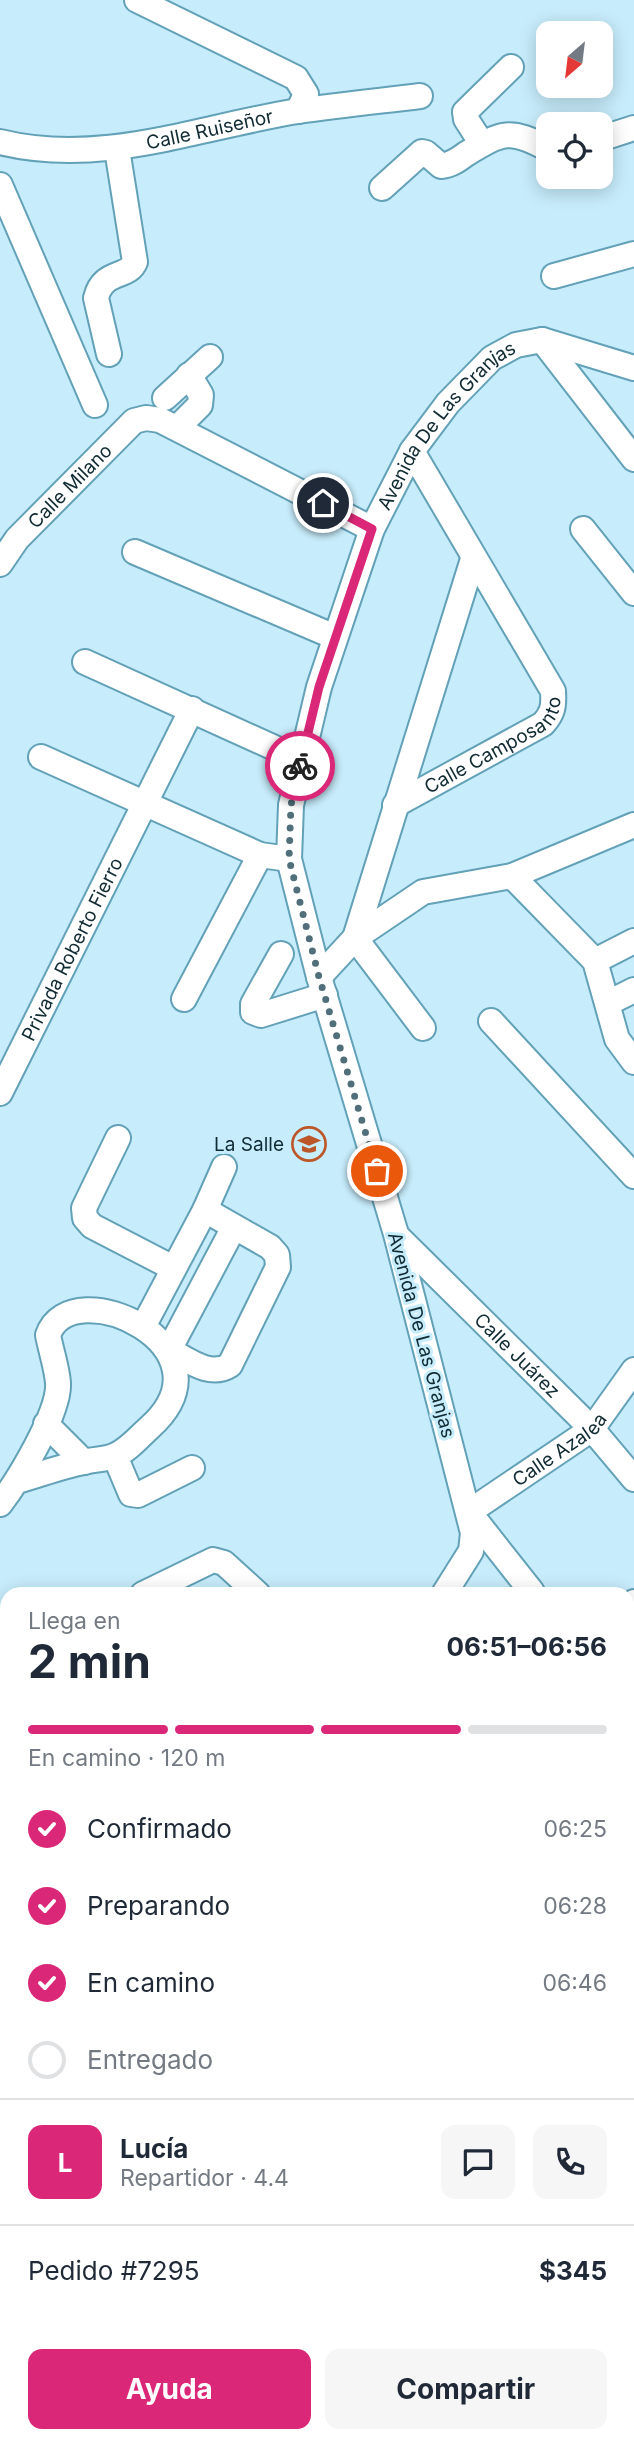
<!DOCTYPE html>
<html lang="es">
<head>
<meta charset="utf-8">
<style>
	body { margin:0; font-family:Inter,sans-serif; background:#f6f6f7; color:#1f2937; height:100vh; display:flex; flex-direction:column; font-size:26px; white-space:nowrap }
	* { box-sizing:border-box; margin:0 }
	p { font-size:23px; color:#747a83 }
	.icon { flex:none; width:38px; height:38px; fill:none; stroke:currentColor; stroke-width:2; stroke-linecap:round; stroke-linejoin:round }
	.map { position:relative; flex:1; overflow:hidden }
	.side { position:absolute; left:0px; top:1587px; width:635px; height:856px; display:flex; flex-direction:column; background:#fff; border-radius:21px 21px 0 0; box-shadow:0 4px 18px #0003 }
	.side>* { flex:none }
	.needle { width:46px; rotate:208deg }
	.fabs { position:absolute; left:536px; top:21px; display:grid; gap:14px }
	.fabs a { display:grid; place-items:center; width:77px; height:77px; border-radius:14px; background:#fff; box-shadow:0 4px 18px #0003; font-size:35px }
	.pin { position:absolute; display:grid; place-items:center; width:60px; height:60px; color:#fff; margin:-30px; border:4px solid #fff; border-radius:50%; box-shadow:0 2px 7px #0007 }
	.courier { position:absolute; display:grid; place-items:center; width:70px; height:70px; margin:-35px; border:5px solid #db2777; border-radius:50%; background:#fff; color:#222; box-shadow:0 2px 9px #0007 }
	.headline em { font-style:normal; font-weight:700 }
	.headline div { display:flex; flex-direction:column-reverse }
	.headline { display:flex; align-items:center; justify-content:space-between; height:119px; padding:0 28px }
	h1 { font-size:46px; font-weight:700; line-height:52px }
	.bar { display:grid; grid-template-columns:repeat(4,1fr); gap:10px 7px; align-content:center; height:84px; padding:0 28px }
	.bar i { height:9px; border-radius:5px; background:#e0e1e3 }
	.bar .on { background:#db2777 }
	.bar p { grid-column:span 4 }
	.line { display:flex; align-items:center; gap:18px; padding:0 28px; border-top:2px solid #e0e1e3 }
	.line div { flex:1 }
	.round { display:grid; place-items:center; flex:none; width:74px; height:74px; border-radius:14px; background:#f6f6f7 }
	ol { padding:0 28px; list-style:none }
	li { display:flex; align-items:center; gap:21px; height:77px }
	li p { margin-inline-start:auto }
	li .icon { padding:7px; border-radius:50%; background:#db2777; color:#fff; stroke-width:4 }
	li:last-child { color:#747a83 }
	li i { width:38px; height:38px; border:4px solid #e0e1e3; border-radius:50% }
	.cta { display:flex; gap:14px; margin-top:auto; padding:14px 28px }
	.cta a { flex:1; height:80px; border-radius:14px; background:#db2777; color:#fff; font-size:28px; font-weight:700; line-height:80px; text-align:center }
	.cta a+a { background:#f6f6f7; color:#1f2937 }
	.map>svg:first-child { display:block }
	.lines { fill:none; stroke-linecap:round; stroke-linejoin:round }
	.minor-casing { stroke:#62a1b7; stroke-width:28 }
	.minor { stroke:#fff; stroke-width:24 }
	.done { stroke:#516f7a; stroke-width:7; stroke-dasharray:0 12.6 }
	.route { stroke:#db2777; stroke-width:9 }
	.labels { text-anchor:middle; stroke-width:6; stroke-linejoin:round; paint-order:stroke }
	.street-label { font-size:19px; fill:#112b34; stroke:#c7ecfb }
	.poi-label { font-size:19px; fill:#112b34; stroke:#c7ecfb; text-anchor:end }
</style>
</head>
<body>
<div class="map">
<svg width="634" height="2442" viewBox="0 0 634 2442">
	<rect width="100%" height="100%" fill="#c7ecfb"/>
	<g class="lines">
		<g class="minor-casing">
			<g id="minor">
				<path d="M137,0L296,78L306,94L298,111"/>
				<path d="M600,139L634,128"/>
				<path id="s1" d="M0,142C101,167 199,127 298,111C339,105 379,101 420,96"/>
				<path d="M482,144L466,119L465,112L511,67"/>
				<path d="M0,185L95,405"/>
				<path d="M382,188L422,152L426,153L441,166C451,165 458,160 466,154C502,132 510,128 548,149"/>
				<path d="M554,276L634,254"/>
				<path d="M542,340L634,459"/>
				<path d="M109,354L96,298C103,269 128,279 135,262L117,149"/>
				<path d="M165,398L210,357"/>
				<path d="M177,428L200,405L201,395L189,375"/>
				<path d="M583,529L634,593"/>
				<path d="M135,552L335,637"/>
				<path id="s2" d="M0,564L17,539L134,421L146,418L160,420L372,529"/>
				<path d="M85,662L301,760"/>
				<path d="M41,757L260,855L289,859"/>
				<path id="s3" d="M395,805L543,724C553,713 554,706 553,691L412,451"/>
				<path d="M512,876L595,961L617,1039L634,1062"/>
				<path d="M281,954L253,1004V1012L261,1015L325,995"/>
				<path d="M595,961L634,941"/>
				<path d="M319,977L355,938L423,892L512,876L634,825"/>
				<path d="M184,999L260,855"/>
				<path d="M608,1003L634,990"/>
				<path d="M491,1021L634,1176"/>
				<path d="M423,1028L355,938L473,559"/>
				<path id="s4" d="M0,1093L192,709"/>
				<path d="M118,1138L84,1208L85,1218L92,1226L173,1268"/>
				<path id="s5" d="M398,1237L592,1429L634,1479"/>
				<path d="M143,1327L205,1210L224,1167"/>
				<path d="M169,1350C188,1360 210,1378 230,1365L278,1267L277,1255L270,1247L205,1210"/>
				<path d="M169,1350L234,1227"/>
				<path d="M46,1424L84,1462"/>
				<path d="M115,1456L131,1494L138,1495L192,1468"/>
				<path d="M0,1504C18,1481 60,1412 58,1383C57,1368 51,1351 48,1335C71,1269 240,1347 149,1428C139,1437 128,1450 116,1455C106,1460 95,1459 84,1462C62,1466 39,1475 17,1481"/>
				<path id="s6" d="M532,1592L469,1512L592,1429L634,1370"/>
				<path d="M143,1594L213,1560L224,1563L258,1594"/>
				<path id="s7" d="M444,1594L471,1551L473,1533L396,1234L319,977L289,859L291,805L319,687L372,529L412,451L448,403L492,358L516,345L542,340L634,368"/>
				<path d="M628,1607L634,1602"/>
				<path d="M0,1669L7,1676"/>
				<path d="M628,1678L634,1677"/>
				<path d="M628,1791L634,1795"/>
				<path d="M0,1825L7,1822"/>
				<path d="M628,1834L634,1827"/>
				<path d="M0,1854L7,1856"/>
				<path d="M628,2016L634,2021"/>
				<path d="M628,2098L634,2092"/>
				<path d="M628,2222L634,2227"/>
				<path d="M628,2331L634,2327"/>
			</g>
		</g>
		<use href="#minor" class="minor"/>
	</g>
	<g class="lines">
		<path class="done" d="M300,766L291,805L289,859L319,977L377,1171"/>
		<path class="route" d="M300,766L319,687L372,529L323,503"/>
	</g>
	<defs>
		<g id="school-ring" transform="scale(1.75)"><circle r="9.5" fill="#c7ecfb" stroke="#bc5628" stroke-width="1.5"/><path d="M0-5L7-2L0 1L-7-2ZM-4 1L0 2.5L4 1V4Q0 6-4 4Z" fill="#bc5628"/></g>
	</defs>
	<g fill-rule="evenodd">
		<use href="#school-ring" x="309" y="1144"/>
	</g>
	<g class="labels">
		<g class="street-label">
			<text dy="7" stroke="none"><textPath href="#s1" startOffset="212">Calle Ruiseñor</textPath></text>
			<text dy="7" stroke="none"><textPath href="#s7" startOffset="1239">Avenida De Las Granjas</textPath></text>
			<text dy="7" stroke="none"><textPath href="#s2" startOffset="105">Calle Milano</textPath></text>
			<text dy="7" stroke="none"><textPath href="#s3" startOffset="117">Calle Camposanto</textPath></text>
			<text dy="7" stroke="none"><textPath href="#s4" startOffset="161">Privada Roberto Fierro</textPath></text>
			<text transform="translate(422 1335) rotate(75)" y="7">Avenida De Las Granjas</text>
			<text dy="7" stroke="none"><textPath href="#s5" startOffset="168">Calle Juárez</textPath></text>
			<text dy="7" stroke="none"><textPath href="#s6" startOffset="212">Calle Azalea</textPath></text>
		</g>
		<g class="poi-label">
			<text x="284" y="1151">La Salle</text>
		</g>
	</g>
</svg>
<div class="fabs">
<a><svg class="needle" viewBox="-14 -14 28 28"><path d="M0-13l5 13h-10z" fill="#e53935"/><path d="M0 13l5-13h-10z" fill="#747a83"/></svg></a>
<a><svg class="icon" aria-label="locate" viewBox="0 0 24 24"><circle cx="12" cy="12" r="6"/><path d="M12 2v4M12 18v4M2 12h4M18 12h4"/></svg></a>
</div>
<div class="pin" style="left:377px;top:1171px;background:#ea580c"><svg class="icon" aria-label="bag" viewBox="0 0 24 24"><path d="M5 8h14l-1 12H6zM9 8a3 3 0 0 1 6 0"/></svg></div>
<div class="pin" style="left:323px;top:503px;background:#1f2937"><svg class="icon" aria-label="home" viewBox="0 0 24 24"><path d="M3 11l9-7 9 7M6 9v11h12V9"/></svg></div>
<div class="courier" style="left:300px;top:766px"><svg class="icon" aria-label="bike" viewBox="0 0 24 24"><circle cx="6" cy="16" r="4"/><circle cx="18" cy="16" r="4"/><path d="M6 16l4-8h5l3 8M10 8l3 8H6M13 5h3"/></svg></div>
<section class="side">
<div class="headline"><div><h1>2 min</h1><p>Llega en</p></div><em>06:51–06:56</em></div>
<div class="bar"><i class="on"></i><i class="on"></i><i class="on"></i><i></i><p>En camino · 120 m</p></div>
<ol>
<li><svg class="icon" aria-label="check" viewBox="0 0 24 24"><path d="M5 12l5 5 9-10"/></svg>Confirmado<p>06:25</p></li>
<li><svg class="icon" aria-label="check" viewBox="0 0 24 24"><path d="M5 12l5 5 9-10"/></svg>Preparando<p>06:28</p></li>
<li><svg class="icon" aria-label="check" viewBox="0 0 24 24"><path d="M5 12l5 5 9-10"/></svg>En camino<p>06:46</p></li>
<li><i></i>Entregado</li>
</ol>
<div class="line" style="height:126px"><b class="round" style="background:#db2777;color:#fff">L</b><div><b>Lucía</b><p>Repartidor · 4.4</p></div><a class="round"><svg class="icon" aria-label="chat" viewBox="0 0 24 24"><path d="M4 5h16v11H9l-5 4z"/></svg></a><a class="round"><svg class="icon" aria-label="phone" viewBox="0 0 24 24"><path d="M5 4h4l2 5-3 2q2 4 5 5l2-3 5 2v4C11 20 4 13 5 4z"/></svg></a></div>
<div class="line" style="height:91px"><div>Pedido #7295</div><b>$345</b></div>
<div class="cta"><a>Ayuda</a><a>Compartir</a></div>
</section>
</div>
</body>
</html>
